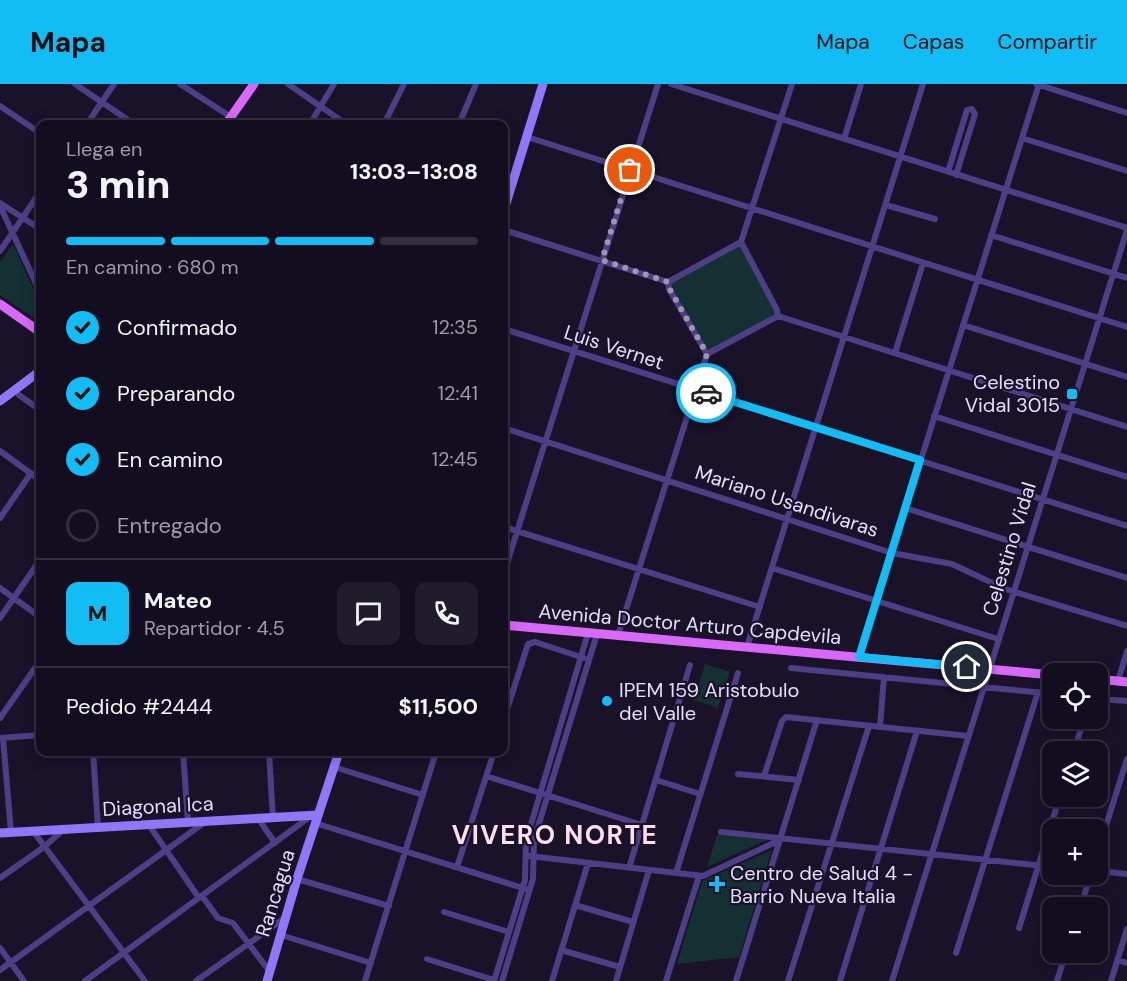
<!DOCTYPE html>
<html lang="es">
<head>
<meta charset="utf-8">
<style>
	body { margin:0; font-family:"DM Sans",sans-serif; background:#201c2c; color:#f1f3f6; height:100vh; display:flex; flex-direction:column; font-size:22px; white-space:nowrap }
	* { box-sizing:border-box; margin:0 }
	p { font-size:20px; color:#9d9ca4 }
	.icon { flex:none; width:33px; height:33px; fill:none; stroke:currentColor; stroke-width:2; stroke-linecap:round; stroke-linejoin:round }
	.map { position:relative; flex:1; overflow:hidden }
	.drawer { position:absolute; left:36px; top:36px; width:472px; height:636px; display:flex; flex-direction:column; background:#130e1f; border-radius:12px; box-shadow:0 3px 15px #0003,0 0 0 2px #322e3d }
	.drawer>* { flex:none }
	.tools { position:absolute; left:1042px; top:579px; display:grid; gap:12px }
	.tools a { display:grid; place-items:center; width:66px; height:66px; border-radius:12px; background:#130e1f; box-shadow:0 3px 15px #0003,0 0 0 2px #322e3d; font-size:30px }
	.pin { position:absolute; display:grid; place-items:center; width:51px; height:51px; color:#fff; margin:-26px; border:3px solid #fff; border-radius:50%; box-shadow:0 2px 6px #0007 }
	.courier { position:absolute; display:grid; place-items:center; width:60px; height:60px; margin:-30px; border:4px solid #11bdf4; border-radius:50%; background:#fff; color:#222; box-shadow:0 2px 8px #0007 }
	.head em { font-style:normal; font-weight:800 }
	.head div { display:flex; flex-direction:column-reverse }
	.head { display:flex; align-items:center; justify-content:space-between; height:102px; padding:0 30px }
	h1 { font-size:39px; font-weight:800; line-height:45px }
	.bar { display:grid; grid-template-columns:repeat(4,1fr); gap:9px 6px; align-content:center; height:72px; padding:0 30px }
	.bar i { height:8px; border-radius:4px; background:#322e3d }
	.bar .on { background:#11bdf4 }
	.bar p { grid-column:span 4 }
	.line { display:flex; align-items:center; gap:15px; padding:0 30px; border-top:2px solid #322e3d }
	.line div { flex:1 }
	.round { display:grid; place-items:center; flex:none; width:63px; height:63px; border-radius:12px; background:#201c2c }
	ol { padding:0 30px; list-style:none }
	li { display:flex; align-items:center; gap:18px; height:66px }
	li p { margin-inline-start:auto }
	li .icon { padding:6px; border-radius:50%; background:#11bdf4; color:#111; stroke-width:4 }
	li:last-child { color:#9d9ca4 }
	li i { width:33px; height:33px; border:3px solid #322e3d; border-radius:50% }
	header { display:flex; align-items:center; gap:36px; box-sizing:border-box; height:84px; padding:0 30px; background:#11bdf4; color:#111 }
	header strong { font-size:28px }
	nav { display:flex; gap:33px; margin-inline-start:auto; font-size:21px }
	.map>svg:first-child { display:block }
	.green { fill:#153033 }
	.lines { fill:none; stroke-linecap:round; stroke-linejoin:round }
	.street { stroke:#4c3f86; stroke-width:6 }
	.secondary { stroke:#8e78f9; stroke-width:9 }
	.primary { stroke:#d768f8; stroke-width:9 }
	.done { stroke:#9e95b3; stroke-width:6; stroke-dasharray:0 10.8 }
	.route { stroke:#11bdf4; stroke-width:8 }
	.poi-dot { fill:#11bdf4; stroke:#191229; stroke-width:2 }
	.labels { text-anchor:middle; stroke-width:4.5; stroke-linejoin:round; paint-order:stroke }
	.street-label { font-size:20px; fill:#e5dcfd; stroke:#191229 }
	.poi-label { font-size:20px; fill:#e5dcfd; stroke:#191229; text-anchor:start }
	.district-label { font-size:26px; font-weight:bold; letter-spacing:1.5px; fill:#fddeed; stroke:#191229 }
</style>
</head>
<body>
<header>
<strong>Mapa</strong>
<nav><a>Mapa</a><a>Capas</a><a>Compartir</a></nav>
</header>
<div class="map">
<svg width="1127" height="897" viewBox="0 0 1127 897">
	<rect width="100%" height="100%" fill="#191229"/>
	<path class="green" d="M741,158L778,232L710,270L669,205L673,194Z
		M13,160L40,220V238L0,211V178Z
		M705,580L730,588L718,624L694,616Z
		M717,751L767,756L707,783Z
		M772,766L739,873L677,880L702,797Z"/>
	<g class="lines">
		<path class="street" d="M75,0L134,40
			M180,0L231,33
			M288,0L346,40
			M671,0L1127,144
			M1036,0L1127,29
			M0,22L40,49
			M87,40L114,0
			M310,40L334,0
			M384,40L404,0
			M459,40L476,0
			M527,53L1127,243
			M1022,54L1127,87
			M844,55L861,0
			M948,88L967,26L972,25L975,30L956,91
			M0,119L40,145
			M886,121L935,135
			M0,122L40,208
			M504,146L668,198
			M991,151L1127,194
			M741,158L792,0
			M741,158L777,226L778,232
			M0,167L40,108
			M668,198L741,158
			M668,198L669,205L707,270
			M778,232L1127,343
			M963,241L1127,293
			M504,245L1127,442
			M895,269L923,179
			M707,270L778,232
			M15,306L19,311L40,326
			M934,332L1127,393
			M504,344L892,469L952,480L1005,505L1127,542
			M0,367L40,396
			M905,424L1127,494
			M0,434L31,389
			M504,443L760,523
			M772,484L998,555
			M504,489L658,0
			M0,504L40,533
			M0,534L40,476
			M618,551L707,270
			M747,563L923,0
			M859,573L1039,0
			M791,584L1053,610
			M1118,597L1127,567
			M1098,615L1127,617
			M0,634L40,577
			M504,635L528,560L535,558L584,574
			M880,643L884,593
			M1,654L40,651
			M3,654L11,748
			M93,668L98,743
			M183,668L188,738
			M269,668L273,734
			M1074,668L1084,634
			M334,683L423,711
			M738,690L799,696
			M486,692L642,741
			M764,692L782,637L786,633L968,652
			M656,696L700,710
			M258,734L275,759
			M315,739L526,805
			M149,741L199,814
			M33,747L145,897
			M721,748L1053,783
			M1098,767L1127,675
			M529,772L703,792L780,756
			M457,783L494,668
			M629,784L690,581
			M1098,787L1127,790
			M676,789L738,589
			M0,794L44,763L63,746
			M297,795L389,822
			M202,812L218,834L233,839L270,888
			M575,821L633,838
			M1080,824L1091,790
			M444,828L509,848
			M1019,844L1060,712
			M281,851L371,879
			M0,864L24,897
			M561,866L620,883
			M956,869L1038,608
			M427,875L494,896
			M1117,876L1127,879
			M0,886L205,738
			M85,897L311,732
			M196,897L286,833
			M365,897L436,668
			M494,897L525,796L526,757L588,549
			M502,897L533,795L534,756L597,550
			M552,897L588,779
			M616,897L649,786
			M666,897L699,792
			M736,897L817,636
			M788,897L869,642
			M840,897L917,647
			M892,897L1127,146
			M1057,897L1066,868
			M1111,897L1127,845"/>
		<path class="secondary" d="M504,126L543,0
			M0,317L40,287
			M0,749L318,731
			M267,897L297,795L339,668"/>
		<path class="primary" d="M226,40L254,0
			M0,220L40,248
			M504,541L1053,591
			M1098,595L1127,598"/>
	</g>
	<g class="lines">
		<path class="done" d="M630,86L602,176L668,198L669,204L707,270L695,306L706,309"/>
		<path class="route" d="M706,309L920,376L859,573L967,583"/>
	</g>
	<g class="poi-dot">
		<rect x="1066" y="304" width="12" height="12" rx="3"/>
		<circle cx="607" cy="617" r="6"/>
		<path d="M714 791h6v6h6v6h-6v6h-6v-6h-6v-6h6z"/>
	</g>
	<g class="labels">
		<g class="street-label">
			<text transform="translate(614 263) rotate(18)" y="7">Luis Vernet</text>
			<text transform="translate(787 417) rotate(18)" y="7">Mariano Usandivaras</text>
			<text transform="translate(1009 465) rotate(-73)" y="7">Celestino Vidal</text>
			<text transform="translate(690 540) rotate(5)" y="7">Avenida Doctor Arturo Capdevila</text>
			<text transform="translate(158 722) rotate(-3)" y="7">Diagonal Ica</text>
			<text transform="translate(275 809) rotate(-73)" y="7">Rancagua</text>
		</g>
		<g class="poi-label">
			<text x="1060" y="305" text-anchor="end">Celestino<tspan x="1060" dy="23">Vidal 3015</tspan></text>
			<text x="619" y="613">IPEM 159 Aristobulo<tspan x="619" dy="23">del Valle</tspan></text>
			<text x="730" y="796">Centro de Salud 4 -<tspan x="730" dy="23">Barrio Nueva Italia</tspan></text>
		</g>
		<g class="district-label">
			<text x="555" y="760">VIVERO NORTE</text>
		</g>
	</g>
</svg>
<div class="tools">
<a><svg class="icon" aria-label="locate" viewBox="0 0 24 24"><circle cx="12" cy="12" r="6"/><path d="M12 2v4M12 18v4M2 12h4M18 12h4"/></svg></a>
<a><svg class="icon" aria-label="layers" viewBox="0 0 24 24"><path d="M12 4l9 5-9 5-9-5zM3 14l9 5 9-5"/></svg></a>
<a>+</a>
<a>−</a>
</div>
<div class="pin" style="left:630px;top:86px;background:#ea580c"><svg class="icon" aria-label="bag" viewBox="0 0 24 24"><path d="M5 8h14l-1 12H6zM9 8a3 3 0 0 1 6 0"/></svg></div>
<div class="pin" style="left:967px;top:583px;background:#1f2937"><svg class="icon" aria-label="home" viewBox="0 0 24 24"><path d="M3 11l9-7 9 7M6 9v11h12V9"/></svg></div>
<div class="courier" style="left:706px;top:309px"><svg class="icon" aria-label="car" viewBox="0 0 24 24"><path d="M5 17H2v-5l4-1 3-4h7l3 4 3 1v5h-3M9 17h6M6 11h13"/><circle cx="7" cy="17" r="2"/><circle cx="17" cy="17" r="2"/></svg></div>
<section class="drawer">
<div class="head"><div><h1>3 min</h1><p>Llega en</p></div><em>13:03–13:08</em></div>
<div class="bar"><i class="on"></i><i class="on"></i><i class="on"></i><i></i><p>En camino · 680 m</p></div>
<ol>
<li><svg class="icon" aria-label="check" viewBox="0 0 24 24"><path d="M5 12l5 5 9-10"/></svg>Confirmado<p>12:35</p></li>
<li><svg class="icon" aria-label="check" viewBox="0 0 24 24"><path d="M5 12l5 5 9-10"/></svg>Preparando<p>12:41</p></li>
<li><svg class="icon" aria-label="check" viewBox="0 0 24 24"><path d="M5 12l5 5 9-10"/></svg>En camino<p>12:45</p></li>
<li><i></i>Entregado</li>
</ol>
<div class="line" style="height:108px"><b class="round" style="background:#11bdf4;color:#111">M</b><div><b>Mateo</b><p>Repartidor · 4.5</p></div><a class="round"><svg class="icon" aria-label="chat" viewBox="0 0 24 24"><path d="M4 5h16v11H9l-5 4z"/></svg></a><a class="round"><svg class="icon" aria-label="phone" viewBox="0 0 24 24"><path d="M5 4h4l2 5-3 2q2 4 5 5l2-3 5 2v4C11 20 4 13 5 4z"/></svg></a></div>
<div class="line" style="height:78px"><div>Pedido #2444</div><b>$11,500</b></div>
</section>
</div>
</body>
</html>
